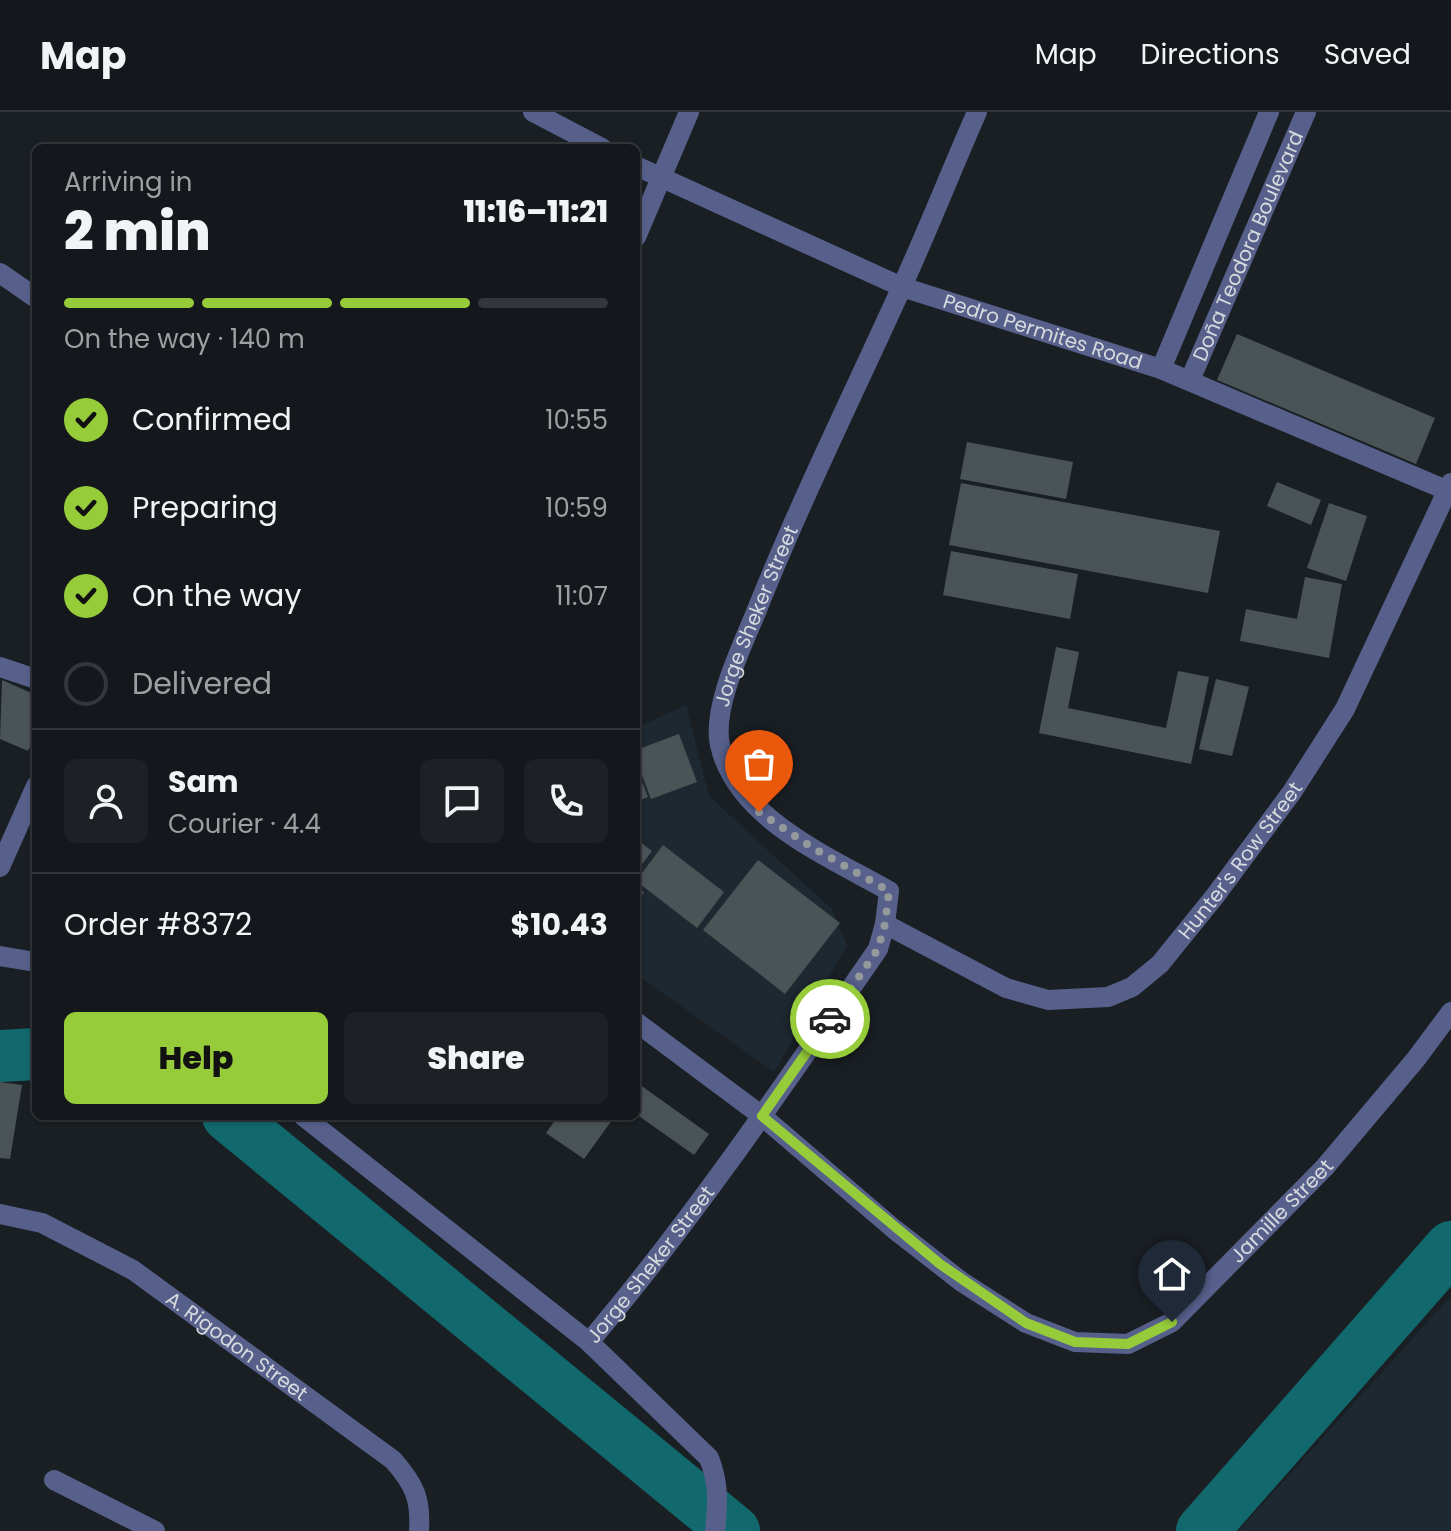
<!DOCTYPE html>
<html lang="en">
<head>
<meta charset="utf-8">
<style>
	body { margin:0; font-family:Poppins,sans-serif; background:#1d2024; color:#f1f3f6; height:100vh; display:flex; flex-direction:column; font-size:30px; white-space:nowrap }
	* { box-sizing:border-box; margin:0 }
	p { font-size:26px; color:#9d9fa3 }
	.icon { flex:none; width:44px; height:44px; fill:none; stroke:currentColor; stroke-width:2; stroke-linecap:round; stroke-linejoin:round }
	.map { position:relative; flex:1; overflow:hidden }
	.drawer { position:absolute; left:32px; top:32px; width:608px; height:976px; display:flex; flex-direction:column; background:#14171b; border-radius:12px; box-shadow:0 2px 6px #0004,0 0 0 2px #33363a }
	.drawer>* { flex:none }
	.pin { position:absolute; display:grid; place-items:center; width:68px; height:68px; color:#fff; margin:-82px -34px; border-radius:50% 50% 50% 0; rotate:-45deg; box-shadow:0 0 8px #0007 }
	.pin .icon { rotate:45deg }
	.courier { position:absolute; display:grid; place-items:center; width:80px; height:80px; margin:-40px; border:6px solid #96cc39; border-radius:50%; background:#fff; color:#222; box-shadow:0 2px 10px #0007 }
	.headline em { font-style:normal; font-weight:800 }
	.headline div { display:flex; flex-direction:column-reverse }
	.headline { display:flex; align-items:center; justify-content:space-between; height:136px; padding:0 32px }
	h1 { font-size:52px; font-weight:800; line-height:60px }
	.bar { display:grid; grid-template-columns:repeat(4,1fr); gap:12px 8px; align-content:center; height:96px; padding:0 32px }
	.bar i { height:10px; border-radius:6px; background:#33363a }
	.bar .active { background:#96cc39 }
	.bar p { grid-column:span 4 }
	.line { display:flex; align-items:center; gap:20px; padding:0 32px; border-top:2px solid #33363a }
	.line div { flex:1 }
	.round { display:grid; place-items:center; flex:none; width:84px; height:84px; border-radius:12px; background:#1d2024 }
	ol { padding:0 32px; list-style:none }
	li { display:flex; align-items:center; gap:24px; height:88px }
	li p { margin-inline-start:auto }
	li .icon { padding:8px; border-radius:50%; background:#96cc39; color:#111; stroke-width:4 }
	li:last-child { color:#9d9fa3 }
	li i { width:44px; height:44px; border:4px solid #33363a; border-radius:50% }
	.cta { display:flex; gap:16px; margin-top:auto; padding:16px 32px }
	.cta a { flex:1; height:92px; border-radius:12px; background:#96cc39; color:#111; font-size:32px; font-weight:800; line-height:92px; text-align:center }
	.cta a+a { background:#1d2024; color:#f1f3f6 }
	header { display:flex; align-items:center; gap:48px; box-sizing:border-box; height:112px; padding:0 40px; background:#14171b; border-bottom:2px solid #33363a }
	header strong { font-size:38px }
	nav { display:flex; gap:44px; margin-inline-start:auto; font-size:28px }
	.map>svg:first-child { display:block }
	.built { fill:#1e2831 }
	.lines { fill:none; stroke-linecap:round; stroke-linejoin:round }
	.river { stroke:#11696d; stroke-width:52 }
	.building { fill:#4a5356 }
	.minor { stroke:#56608b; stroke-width:20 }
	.tertiary { stroke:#56608b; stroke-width:20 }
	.done { stroke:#94999c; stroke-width:8; stroke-dasharray:0 14.4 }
	.route { stroke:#96cc39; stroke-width:10 }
	.labels { text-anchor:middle; stroke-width:7; stroke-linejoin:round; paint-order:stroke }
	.street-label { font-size:20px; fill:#d6dadd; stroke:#07090b }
</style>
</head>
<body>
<header>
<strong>Map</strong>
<nav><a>Map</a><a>Directions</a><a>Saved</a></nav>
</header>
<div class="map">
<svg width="1451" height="1419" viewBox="0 0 1451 1419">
	<rect width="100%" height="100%" fill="#1a1f24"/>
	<path class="built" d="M686,593L709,684L833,798L847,834L774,960L636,862V616Z
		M1451,1184V1419H1238Z"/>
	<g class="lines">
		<path class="river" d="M0,944L36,942
			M228,1004L734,1419
			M1202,1419L1451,1135"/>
	</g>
	<path class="building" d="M1237,222L1435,306L1416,352L1217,268Z
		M967,330L1073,350L1066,387L960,367Z
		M1277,370L1321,388L1311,413L1267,394Z
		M961,371L1220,419L1208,481L949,433Z
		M1329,391L1367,404L1346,469L1307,456Z
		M951,439L1078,462L1070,507L943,483Z
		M1305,465L1342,472L1329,546L1240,529L1246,497L1297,507Z
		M1056,535L1079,540L1068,596L1166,616L1178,559L1209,565L1191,652L1039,621Z
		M1216,567L1249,575L1232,644L1199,637Z
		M2,568L36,583V621L28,639L0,627Z
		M679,622L697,670L651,687L636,647V638Z
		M636,655L648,685L636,690Z
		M636,727L652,739L636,760Z
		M663,733L724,780L697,816L636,769Z
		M758,748L840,811L785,882L703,818Z
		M636,775L644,780L636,792Z
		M0,970L22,973L10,1047L0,1046Z
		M636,970L709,1022L694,1043L636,1002Z
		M558,1004H615L584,1047L546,1021Z"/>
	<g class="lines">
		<g class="minor">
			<path d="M533,0L602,36"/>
			<path id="s1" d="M636,54L902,175L1161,257L1451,380"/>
			<path d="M636,125L689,0"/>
			<path d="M0,161L36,186"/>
			<path d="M1161,257L1269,0"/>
			<path id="s2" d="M1190,268L1306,0"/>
			<path d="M0,555L36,567"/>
			<path d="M0,755L36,674"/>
			<path id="s3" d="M885,812L1006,876L1048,888L1108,885L1132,875L1160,852L1215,784L1292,680L1345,597L1451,371"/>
			<path d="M0,844L36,850"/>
			<path id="s4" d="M636,910L762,1004L894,1117L962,1170L1026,1211L1075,1230L1128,1232L1172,1210L1325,1055L1416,947L1451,900"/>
			<path d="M303,1004L589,1230"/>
			<path d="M54,1368L155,1419"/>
			<path id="s5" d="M715,1419C718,1392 719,1371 709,1346L589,1230C694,1106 786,970 878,837L885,812L889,779C828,744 737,707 720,633C712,598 740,538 754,505C798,394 851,287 900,179C927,120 951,59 977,0"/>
		</g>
		<path class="tertiary" id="s6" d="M0,1102L42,1111L133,1158L393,1348C415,1373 421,1387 419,1419"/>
	</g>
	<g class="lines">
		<path class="done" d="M759,700L813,736L889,779L885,812L878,837L830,907"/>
		<path class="route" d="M830,907L762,1004L940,1152L1026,1211L1075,1230L1128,1232L1172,1210"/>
	</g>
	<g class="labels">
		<g class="street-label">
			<text dy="7" stroke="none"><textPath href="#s2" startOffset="146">Doña Teodora Boulevard</textPath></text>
			<text dy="7" stroke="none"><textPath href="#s1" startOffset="440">Pedro Permites Road</textPath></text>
			<text dy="7" stroke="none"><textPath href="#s5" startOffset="1154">Jorge Sheker Street</textPath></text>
			<text dy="7" stroke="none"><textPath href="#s3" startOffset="434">Hunter's Row Street</textPath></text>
			<text dy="7" stroke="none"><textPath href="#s4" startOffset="804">Jamille Street</textPath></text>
			<text dy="7" stroke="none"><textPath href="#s5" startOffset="340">Jorge Sheker Street</textPath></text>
			<text dy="7" stroke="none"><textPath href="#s6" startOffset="274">A. Rigodon Street</textPath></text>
		</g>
	</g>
</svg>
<div class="pin" style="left:759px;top:700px;background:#ea580c"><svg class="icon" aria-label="bag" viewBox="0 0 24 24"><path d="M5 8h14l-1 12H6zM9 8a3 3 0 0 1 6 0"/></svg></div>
<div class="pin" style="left:1172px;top:1210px;background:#1f2937"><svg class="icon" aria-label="home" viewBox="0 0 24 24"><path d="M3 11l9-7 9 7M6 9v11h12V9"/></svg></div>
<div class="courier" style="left:830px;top:907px"><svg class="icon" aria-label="car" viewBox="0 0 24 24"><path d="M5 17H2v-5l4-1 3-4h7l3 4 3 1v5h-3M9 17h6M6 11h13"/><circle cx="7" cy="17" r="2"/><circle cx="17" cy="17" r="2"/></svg></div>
<section class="drawer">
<div class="headline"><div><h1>2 min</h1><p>Arriving in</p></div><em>11:16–11:21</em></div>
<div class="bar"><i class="active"></i><i class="active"></i><i class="active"></i><i></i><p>On the way · 140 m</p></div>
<ol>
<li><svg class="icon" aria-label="check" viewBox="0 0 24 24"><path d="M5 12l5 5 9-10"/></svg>Confirmed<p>10:55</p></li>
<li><svg class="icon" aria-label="check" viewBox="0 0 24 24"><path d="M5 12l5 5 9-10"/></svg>Preparing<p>10:59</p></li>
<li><svg class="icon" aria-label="check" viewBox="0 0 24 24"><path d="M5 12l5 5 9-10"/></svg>On the way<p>11:07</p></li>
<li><i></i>Delivered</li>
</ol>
<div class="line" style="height:144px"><a class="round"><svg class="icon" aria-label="person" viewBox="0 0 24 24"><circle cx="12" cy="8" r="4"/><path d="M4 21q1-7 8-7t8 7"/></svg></a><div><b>Sam</b><p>Courier · 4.4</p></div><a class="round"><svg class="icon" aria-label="chat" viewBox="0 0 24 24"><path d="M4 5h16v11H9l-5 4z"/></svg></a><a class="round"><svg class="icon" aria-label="phone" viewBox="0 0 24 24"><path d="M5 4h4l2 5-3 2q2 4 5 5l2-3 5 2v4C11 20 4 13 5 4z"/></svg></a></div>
<div class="line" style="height:104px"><div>Order #8372</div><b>$10.43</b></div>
<div class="cta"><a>Help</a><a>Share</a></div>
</section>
</div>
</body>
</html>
